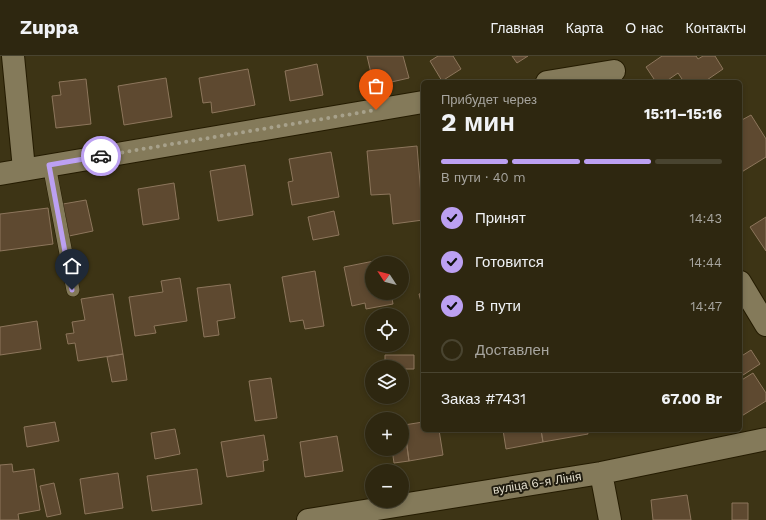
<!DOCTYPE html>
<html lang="ru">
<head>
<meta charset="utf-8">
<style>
	body { margin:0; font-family:"Work Sans",sans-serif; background:#362f19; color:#f1f3f6; height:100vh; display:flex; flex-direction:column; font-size:15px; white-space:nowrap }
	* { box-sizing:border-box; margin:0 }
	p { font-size:13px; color:#a7a59f }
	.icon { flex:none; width:22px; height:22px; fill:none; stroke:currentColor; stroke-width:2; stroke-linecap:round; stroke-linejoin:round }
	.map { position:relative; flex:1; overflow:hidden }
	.sheet { position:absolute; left:421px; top:24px; width:321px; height:352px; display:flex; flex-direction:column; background:#2e2710; border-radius:6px; box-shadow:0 2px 6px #0003,0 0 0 1px #494430 }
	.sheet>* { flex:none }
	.needle { width:26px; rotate:306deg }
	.controls { position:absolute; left:365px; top:200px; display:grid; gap:8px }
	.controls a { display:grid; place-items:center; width:44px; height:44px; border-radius:50%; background:#2e2710; box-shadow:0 2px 6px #0003,0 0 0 1px #494430; font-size:20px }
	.pin { position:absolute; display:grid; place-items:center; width:34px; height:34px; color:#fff; margin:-41px -17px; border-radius:50% 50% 50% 0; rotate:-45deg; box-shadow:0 0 4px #0007 }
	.pin .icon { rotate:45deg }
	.courier { position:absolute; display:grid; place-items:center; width:40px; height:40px; margin:-20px; border:3px solid #bca0f2; border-radius:50%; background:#fff; color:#222; box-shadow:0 1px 5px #0007 }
	.headline em { font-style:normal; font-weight:700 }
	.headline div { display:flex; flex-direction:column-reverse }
	.headline { display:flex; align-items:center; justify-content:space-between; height:68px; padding:0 20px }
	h1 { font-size:26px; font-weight:700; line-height:30px }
	.bar { display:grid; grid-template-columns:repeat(4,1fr); gap:6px 4px; align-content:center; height:48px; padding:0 20px }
	.bar i { height:5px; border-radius:3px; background:#494430 }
	.bar .on { background:#bca0f2 }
	.bar p { grid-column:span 4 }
	.line { display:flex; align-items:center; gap:10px; padding:0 20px; border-top:1px solid #494430 }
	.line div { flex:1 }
	ol { padding:0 20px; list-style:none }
	li { display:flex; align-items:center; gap:12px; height:44px }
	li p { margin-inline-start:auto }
	li .icon { padding:4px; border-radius:50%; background:#bca0f2; color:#111; stroke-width:4 }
	li:last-child { color:#a7a59f }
	li i { width:22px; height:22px; border:2px solid #494430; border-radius:50% }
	header { display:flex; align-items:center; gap:24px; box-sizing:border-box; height:56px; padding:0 20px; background:#2e2710; border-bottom:1px solid #494430 }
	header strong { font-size:19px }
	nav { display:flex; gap:22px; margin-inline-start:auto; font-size:14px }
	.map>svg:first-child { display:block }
	.building { fill:#5e4930; stroke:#8d765c }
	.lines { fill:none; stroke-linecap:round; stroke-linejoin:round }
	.service-casing { stroke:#241b00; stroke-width:14 }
	.minor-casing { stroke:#241b00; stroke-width:24 }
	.service { stroke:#847a5a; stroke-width:13 }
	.minor { stroke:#847a5a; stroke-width:22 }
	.done { stroke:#a7a18b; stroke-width:4; stroke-dasharray:0 7.2 }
	.route { stroke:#bca0f2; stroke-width:5 }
	.labels { text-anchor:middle; stroke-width:4; stroke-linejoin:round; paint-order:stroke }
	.street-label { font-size:12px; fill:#e0dbca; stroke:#201c0f }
</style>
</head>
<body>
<header>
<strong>Zuppa</strong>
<nav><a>Главная</a><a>Карта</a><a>О нас</a><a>Контакты</a></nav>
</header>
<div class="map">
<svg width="766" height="464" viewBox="0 0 766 464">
	<rect width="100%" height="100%" fill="#3d3415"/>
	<path class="building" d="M367,0H403L409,22L374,30Z
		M438,0H453L461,13L442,25L430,5Z
		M512,0H528L517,7Z
		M662,0H696L698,3L703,0H715L723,13L704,26H684L678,17L665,26H656L646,11Z
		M317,8L323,39L290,45L285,15Z
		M248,13L255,49L212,57L211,46L203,47L199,22Z
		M166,22L172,61L124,69L118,30Z
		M86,23L91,68L56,72L52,40L61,39L59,26Z
		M751,59L766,83V101L740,117V65Z
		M417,90L423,164L393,168L390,138L371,139L367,95Z
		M331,96L339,141L292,149L288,126L293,125L289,103Z
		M245,109L253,159L218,165L210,115Z
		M174,127L179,163L143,169L138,133Z
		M86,144L93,175L69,180L63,148Z
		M48,152L53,188L0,195V158Z
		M334,155L339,179L313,184L308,161Z
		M766,161V195L750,171Z
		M384,203L385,207H372V237H391L393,248L366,253L365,247L352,250L344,211Z
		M315,215L324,270L305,273L303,264L290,266L282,221Z
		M180,222L187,265L154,270L156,277L135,280L129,241L163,236L161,225Z
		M230,228L235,262L217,265L219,279L204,281L197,232Z
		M423,237V254L419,238Z
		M113,238L123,298L78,305L75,287L68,288L66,278L74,277L72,266L85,264L81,243Z
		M37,265L41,293L0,299V271Z
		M402,273H404V289H380H402Z
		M751,294L760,308L740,321V301Z
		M123,298L127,324L112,326L107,301Z
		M385,299H414V313H402V311H385Z
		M753,317L766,337V345L740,361V325Z
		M271,322L277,362L255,365L249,325Z
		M55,366L59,385L27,391L24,371Z
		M423,366V374H439L443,399L409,405L404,369Z
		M175,373L180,398L155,403L151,377Z
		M503,374H541L543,386L506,393Z
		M541,374H587L588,378L543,386Z
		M264,379L268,404L263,405L264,415L227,421L221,386Z
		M337,380L343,415L305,421L300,386Z
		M402,382H406L409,405L394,407L392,393H402Z
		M12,408L13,416L34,413L40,454L18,458L19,464H0V409Z
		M197,413L202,448L152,455L147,420Z
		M118,417L123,452L85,458L80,423Z
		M54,427L61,458L47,461L40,430Z
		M687,439L691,464H653L651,444Z
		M732,447H748V464H732Z"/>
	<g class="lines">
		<g class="service-casing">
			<path id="service" d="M49,109L73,234"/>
		</g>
		<g class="minor-casing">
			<path id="minor" d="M13,0L24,113
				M547,26L614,15
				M0,118L423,46
				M740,226L766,269
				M601,417L610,464
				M308,464L601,417L766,383"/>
		</g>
		<use href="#service" class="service"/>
		<use href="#minor" class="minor"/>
	</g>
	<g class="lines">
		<path class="done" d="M101,100L376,54"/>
		<path class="route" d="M72,234L49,109L101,100"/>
	</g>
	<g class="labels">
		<g class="street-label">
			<text transform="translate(537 427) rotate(-9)" y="4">вуліца 6-я Лінія</text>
		</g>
	</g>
</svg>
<div class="controls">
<a><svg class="needle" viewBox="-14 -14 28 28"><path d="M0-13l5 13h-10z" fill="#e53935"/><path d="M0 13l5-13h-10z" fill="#a7a59f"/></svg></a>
<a><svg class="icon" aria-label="locate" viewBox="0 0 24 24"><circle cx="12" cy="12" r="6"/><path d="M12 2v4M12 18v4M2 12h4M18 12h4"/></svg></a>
<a><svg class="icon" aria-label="layers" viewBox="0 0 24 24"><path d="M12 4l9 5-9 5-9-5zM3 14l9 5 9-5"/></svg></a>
<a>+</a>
<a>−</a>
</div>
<div class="pin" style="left:376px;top:54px;background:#ea580c"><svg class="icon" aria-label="bag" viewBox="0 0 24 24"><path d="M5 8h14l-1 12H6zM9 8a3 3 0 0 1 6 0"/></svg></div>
<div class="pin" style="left:72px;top:234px;background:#1f2937"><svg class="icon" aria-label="home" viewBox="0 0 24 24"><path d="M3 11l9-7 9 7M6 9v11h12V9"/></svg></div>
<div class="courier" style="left:101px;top:100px"><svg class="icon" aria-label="car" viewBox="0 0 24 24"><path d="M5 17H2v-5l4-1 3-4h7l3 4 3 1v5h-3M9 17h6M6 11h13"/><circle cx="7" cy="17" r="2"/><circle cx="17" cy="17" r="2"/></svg></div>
<section class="sheet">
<div class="headline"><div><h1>2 мин</h1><p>Прибудет через</p></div><em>15:11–15:16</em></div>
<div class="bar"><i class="on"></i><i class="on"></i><i class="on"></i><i></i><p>В пути · 40 m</p></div>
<ol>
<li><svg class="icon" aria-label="check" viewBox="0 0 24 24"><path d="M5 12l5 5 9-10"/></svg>Принят<p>14:43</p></li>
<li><svg class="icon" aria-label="check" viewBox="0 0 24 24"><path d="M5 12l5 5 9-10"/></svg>Готовится<p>14:44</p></li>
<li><svg class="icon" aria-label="check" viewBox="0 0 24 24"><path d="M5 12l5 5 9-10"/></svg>В пути<p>14:47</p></li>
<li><i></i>Доставлен</li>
</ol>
<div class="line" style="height:52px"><div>Заказ #7431</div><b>67.00 Br</b></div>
</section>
</div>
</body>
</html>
